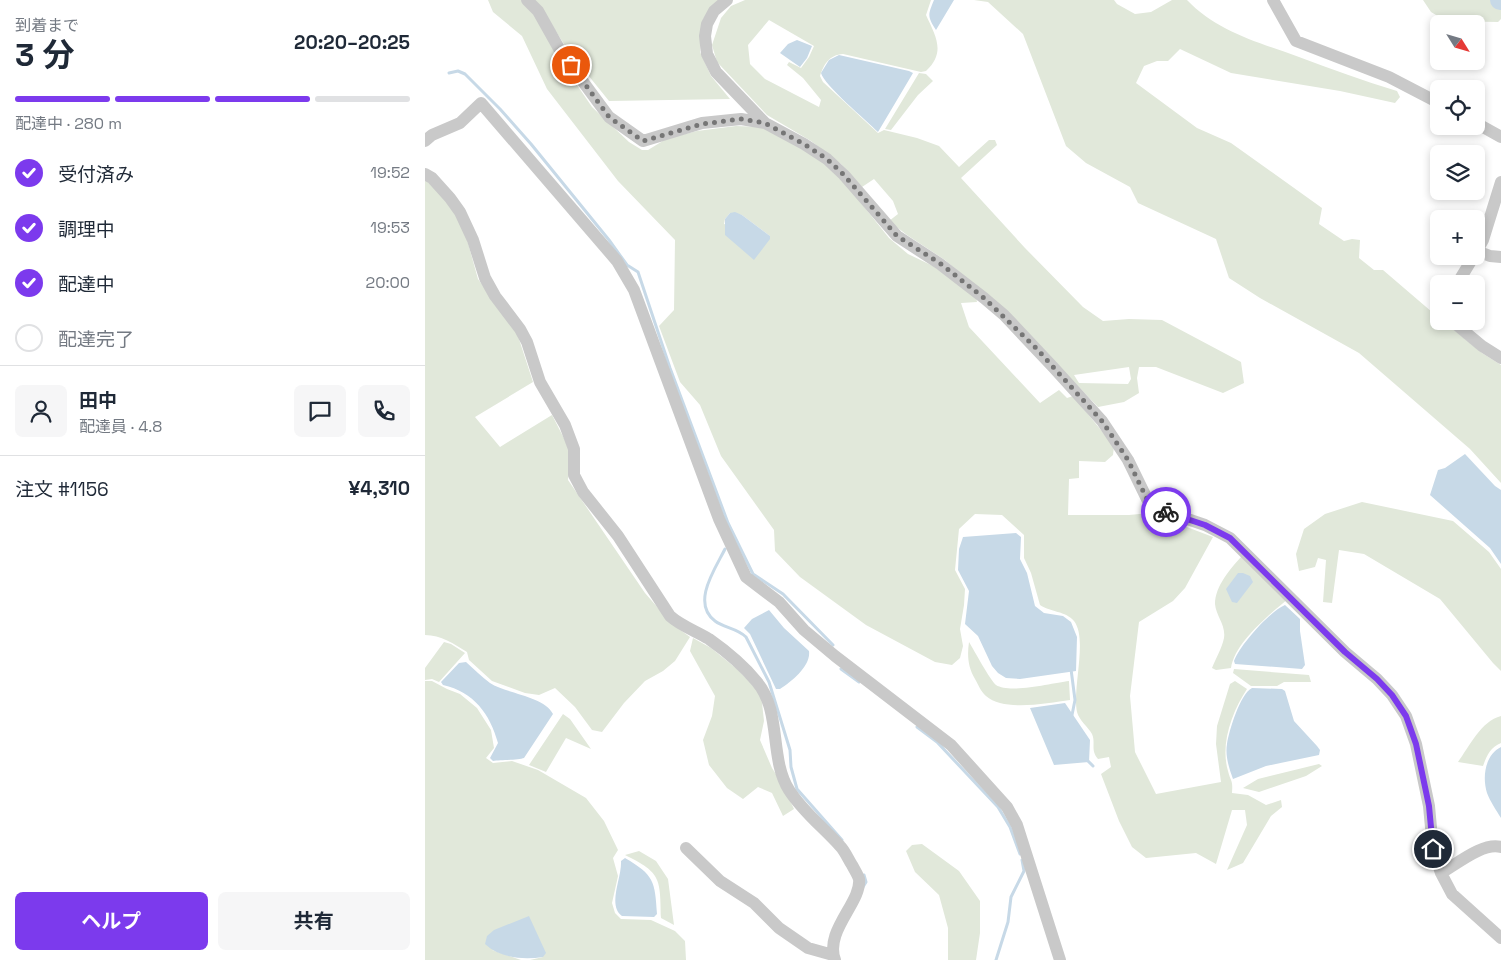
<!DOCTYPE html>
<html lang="ja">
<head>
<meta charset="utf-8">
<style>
	body { margin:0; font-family:"Space Grotesk","Noto Sans JP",sans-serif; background:#f6f6f7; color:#1f2937; height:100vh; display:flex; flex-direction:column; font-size:19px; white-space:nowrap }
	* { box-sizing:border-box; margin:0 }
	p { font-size:16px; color:#747a83 }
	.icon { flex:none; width:28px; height:28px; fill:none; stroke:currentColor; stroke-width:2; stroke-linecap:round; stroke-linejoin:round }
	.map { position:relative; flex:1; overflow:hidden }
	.drawer { display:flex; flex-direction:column; background:#fff; width:425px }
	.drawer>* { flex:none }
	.needle { width:32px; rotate:127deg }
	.controls { position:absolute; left:1005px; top:15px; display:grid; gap:10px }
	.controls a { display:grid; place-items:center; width:55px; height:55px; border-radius:8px; background:#fff; box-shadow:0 2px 8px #0003; font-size:25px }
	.pin { position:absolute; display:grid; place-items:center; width:42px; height:42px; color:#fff; margin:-21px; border:2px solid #fff; border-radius:50%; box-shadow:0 1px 5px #0007 }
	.courier { position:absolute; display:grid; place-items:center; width:50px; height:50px; margin:-25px; border:4px solid #7c3aed; border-radius:50%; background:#fff; color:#222; box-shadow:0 1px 6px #0007 }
	.overview em { font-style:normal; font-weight:700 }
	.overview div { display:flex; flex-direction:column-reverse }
	.overview { display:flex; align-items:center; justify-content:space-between; height:85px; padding:0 15px }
	h1 { font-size:32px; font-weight:700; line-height:38px }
	.bar { display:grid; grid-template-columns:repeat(4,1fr); gap:8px 5px; align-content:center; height:60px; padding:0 15px }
	.bar i { height:6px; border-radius:4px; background:#e0e1e3 }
	.bar .on { background:#7c3aed }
	.bar p { grid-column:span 4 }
	.line { display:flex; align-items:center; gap:12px; padding:0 15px; border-top:1px solid #e0e1e3 }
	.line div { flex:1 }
	.round { display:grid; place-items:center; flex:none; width:52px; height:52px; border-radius:8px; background:#f6f6f7 }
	ol { padding:0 15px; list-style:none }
	li { display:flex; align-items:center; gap:15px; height:55px }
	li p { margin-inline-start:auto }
	li .icon { padding:5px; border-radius:50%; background:#7c3aed; color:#fff; stroke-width:4 }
	li:last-child { color:#747a83 }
	li i { width:28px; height:28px; border:2px solid #e0e1e3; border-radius:50% }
	.action { display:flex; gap:10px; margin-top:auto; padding:10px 15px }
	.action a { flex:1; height:58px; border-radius:8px; background:#7c3aed; color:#fff; font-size:20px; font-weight:700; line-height:58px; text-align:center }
	.action a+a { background:#f6f6f7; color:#1f2937 }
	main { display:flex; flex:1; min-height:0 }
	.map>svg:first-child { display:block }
	.green { fill:#e1e8da; fill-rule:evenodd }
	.water { fill:#c7d9e7 }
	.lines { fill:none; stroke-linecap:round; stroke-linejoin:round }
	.stream { stroke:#c7d9e7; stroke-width:3 }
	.river { stroke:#c7d9e7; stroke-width:20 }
	.street { stroke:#c9c9c9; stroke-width:12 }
	.done { stroke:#767676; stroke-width:5; stroke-dasharray:0 9 }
	.route { stroke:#7c3aed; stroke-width:6 }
</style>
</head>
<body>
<main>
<section class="drawer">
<div class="overview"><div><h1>3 分</h1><p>到着まで</p></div><em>20:20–20:25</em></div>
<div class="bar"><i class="on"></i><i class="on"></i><i class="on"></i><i></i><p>配達中 · 280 m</p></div>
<ol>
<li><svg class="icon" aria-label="check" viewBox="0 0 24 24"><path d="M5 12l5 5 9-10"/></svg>受付済み<p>19:52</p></li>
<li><svg class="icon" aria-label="check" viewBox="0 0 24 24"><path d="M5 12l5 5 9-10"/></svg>調理中<p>19:53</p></li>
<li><svg class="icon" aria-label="check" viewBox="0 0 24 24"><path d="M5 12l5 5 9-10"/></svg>配達中<p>20:00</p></li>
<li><i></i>配達完了</li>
</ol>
<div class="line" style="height:90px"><a class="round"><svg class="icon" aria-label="person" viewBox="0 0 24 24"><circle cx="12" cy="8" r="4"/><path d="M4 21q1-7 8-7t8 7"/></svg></a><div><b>田中</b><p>配達員 · 4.8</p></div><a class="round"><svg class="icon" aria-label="chat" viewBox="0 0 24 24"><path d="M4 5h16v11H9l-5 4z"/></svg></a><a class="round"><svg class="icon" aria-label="phone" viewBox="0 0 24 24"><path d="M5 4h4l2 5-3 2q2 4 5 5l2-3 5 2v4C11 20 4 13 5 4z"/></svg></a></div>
<div class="line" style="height:65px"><div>注文 #1156</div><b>¥4,310</b></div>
<div class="action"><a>ヘルプ</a><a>共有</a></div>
</section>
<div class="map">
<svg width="1076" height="960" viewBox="0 0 1076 960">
	<rect width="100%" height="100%" fill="#fff"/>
	<path class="green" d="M63,0H97L109,13L135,60L167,107L204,142L217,150H223L241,139L272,131L311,126L337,127L388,155L412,173L464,238L483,254L508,266L551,297L552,302L536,303L544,327L615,403L634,390L642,398L648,396L689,446L688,455L680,462L654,461V478L644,479L643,515H704L725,513L788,537L760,588L748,601L714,622L705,696L710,752L731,794L796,782L791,744L792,726L805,684L810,681L822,689C807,712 795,744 803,771C806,783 808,779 807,793L823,795L841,805L856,800L857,807L846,816L818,863L802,870L822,825L820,810H807L791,864L771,853L721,858L707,847L694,821L676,774L686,767L684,757L673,759C665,750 671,743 667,734C663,727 654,720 652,712C647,688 663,639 649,621C641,611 625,612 615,605L606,573L599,558V535L577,515L550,514L534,529L530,570L540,589L539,605L535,629L538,646L535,658L527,665L510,662L441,625L375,577L350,551L349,530L296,456L275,405L255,382L234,326L249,310L250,240L193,181L122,89L97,36L68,12ZM305,213L317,215L345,236L299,224L300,219Z
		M109,0H294L278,19L275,52L286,76L305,99L184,101L142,49L117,9Z
		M320,0H506L501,15C511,37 521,52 501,71L496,72L418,54C404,55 399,64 395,76L398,82L453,133L459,130L492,138L514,146L534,167L564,140H570L572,145L536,178L600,248L658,307L678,321L704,319L737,320L816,362L819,383L798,393L731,367H714L712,378L714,393L699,402L673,407L582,312L520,260L482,235L464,221L473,214L468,201L449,179L437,187L416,164L386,141L342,115L292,62L287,45L296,18L306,6ZM344,20L389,46L384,57L376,68L364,62L362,65L378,78L396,100L394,107L340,79L325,64L323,45ZM704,367L706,379L703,384L654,383L649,375Z
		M549,0H689L692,4L710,14L726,12L747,0H762C791,31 835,43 874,57C906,69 939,81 972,91L975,97L970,103L915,91L806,73L755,49L743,61H732L719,66L711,83L772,128L806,143L897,208L894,224L919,241L927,239L935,240L934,258L949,270H958L1014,318V321H1018L1057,353L1076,365V483L1045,449L934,353L835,298L804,278L791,239L713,203L705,187L661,163L641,146L598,34L563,2Z
		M998,0H1076V19L1073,22L1021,21L1006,12Z
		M494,73L501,74L508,81L493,95L466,130L460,129Z
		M0,180L12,189L31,213L41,236L53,279L92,333L108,382L50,417L75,447L127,415L145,450L143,480L220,593L247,624L265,637L250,661L238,671L220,681L199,703L177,732L167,730L150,707L130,688L114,695L100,693L67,681L44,660L42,652C29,644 16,635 0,635Z
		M937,502L1028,521L1064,552L1076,569V671L1068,663L1015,599L939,554L914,550L907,603L898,602L901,560L893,558L890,567L874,571L871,554L879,529L900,514Z
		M817,556L864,598C844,615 810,642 806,668L791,670L787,668C791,658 797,648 799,638C801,625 791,616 790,604C790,586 806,568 817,556Z
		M268,638L286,648L312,669L336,694L339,721L335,740L347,768L356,782L369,809L358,816L347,793L333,787L318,799L302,788L284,765L278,740L287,716L290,696L265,651Z
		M19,642L26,644L40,653L14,682L7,679L0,680V668Z
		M544,642C549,650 565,680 571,685C585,694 627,683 644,681L645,700C622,703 579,712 561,696C556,692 553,684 550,679C543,667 542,656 544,642Z
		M809,669L884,675L886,682H859L852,686H826L808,673Z
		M0,681H7L22,689L35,694L52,708L66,730L69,748L61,758L68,763L87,761L113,770L161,798L179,821L193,850L188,858L193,876L187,903L190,913L196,919L226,920L250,931L260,941L261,960H105L118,957L67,950L96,960H0Z
		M138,714L145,719L166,749L141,738L121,772L104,765Z
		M1076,716V743C1065,748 1062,755 1058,766L1033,762C1044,747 1056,721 1076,716Z
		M894,764L897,766L881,776L834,792L818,788L833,779Z
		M497,844L534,871L555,901V933L551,960H523V928L514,895L490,872L481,851L487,845Z
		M214,851L231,861L243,879L249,925L236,918C235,879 237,873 200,855Z"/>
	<path class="water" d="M509,0H529L511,30C502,16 503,15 509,0Z
		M372,40L387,46L382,58L375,67L355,53L363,44Z
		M414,55L484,71L488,73L453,132C442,121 399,85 396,73L404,60Z
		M310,212L317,215L345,236V239L329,260L300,235V219L305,213Z
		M1040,454L1070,486L1076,490V564L1065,548L1005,495L1013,470L1020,468Z
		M591,533L596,537L595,559L602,573L610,606L619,613L638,616L646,622L652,637L651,671L595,679L581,678L573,673L567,666L553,636L540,624L544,591L533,570L534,549L538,537Z
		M813,573H818L825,576L828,582L812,603L807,602L801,589Z
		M860,605L875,619V631L880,665L877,669L810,664L809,661C815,645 844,612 860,605Z
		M344,610L359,628L384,651C386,666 367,681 355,689H351L325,634L319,628L327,619Z
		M41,662C49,669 57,677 65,683C82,694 119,696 128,714L99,758C94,760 75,760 68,761L65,758L73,743C65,714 49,692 18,685L16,682L34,663Z
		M827,688L857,689L860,691L869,721L892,746L895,750L894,755L841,766L808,779C804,768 800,756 802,744C804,731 815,694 827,688Z
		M640,703L665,740L664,762L629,765L605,708Z
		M1076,747V818C1071,810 1065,801 1062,793C1057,777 1060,755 1076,747Z
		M200,858C229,875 230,881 232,914L229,917L197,916C182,905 197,878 196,861Z
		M104,916L121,953L118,957C98,960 75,958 60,944L62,936L69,930Z"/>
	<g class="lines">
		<path class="stream" d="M24,73L33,71L40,74L75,109L106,144L184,240L202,265L213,272L245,368L303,523L328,574L358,594L408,645
			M300,549C290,569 266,603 290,621C299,628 312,628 321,637L344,682L365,750L366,767L372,789L417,840
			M416,669L434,682
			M646,669L650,700L647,715
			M492,727L512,742L573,807L585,827L595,854
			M661,759L668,766
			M438,887L441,882L439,875
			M571,960L583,922L586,897L599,871L597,860"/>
		<path class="river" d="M1075,0H1076"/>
		<path class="street" d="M102,0L113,11L136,52L184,117L218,141L277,123L316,119L340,123
			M302,0L289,11L282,24L280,36L282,54L291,72L340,123L379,144L402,159L419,175L472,236L515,264L559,298L579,315L628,367L677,421L703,460L722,499L739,511L780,525L805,538L920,652L952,679L967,695L981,716L991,744L1004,806L1008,849L1016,873L1027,894L1076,938
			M848,0L871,41L964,77L1014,103
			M1051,123L1076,137
			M0,141L7,135L35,123L56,103L192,261L209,290L294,519L321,577L354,602L379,630L410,656L526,745L582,807L592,825L635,960
			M0,174L7,178L25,198L35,212L48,240L60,278L70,296L95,329L102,342L115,382L140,425L149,449V475L158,492L193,536L245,616C256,626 271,631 284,639C301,651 319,666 332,682C357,712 344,758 364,790C378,812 398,827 415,846C420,851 423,859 427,865C429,869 433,875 434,879C437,902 399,931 410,960
			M1052,251L1058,240L1076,182
			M1051,253L1052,251L1065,256L1076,257
			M1032,284L1049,256
			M1014,309V311
			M1027,321L1057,346L1076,358
			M261,848L295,881L329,903L354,928L383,948L408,955
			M1016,873C1032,864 1058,842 1076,847"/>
	</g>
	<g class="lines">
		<path class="done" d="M146,65L184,117L218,141L277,124L316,119L340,123L379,144L402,159L419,175L472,236L516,264L559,298L611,348L677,421L703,460L722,499L741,512"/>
		<path class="route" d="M741,512L780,525L805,538L920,652L952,679L967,695L981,716L991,744L1004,806L1008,849"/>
	</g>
</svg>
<div class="controls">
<a><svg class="needle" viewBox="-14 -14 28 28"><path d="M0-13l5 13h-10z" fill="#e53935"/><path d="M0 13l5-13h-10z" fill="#747a83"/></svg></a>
<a><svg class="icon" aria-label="locate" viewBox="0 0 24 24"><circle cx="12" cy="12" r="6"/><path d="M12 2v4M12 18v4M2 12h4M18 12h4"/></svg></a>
<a><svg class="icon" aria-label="layers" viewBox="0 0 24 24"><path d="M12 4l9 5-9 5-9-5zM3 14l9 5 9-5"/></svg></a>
<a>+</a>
<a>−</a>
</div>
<div class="pin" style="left:146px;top:65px;background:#ea580c"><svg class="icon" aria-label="bag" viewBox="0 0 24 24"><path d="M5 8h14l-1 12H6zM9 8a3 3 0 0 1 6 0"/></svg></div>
<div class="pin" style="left:1008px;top:849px;background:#1f2937"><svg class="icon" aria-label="home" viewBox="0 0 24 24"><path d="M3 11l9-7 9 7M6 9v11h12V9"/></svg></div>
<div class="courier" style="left:741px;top:512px"><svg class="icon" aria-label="bike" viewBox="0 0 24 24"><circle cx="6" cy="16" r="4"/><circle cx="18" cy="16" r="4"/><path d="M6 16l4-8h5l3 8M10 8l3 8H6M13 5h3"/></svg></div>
</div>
</main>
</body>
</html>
